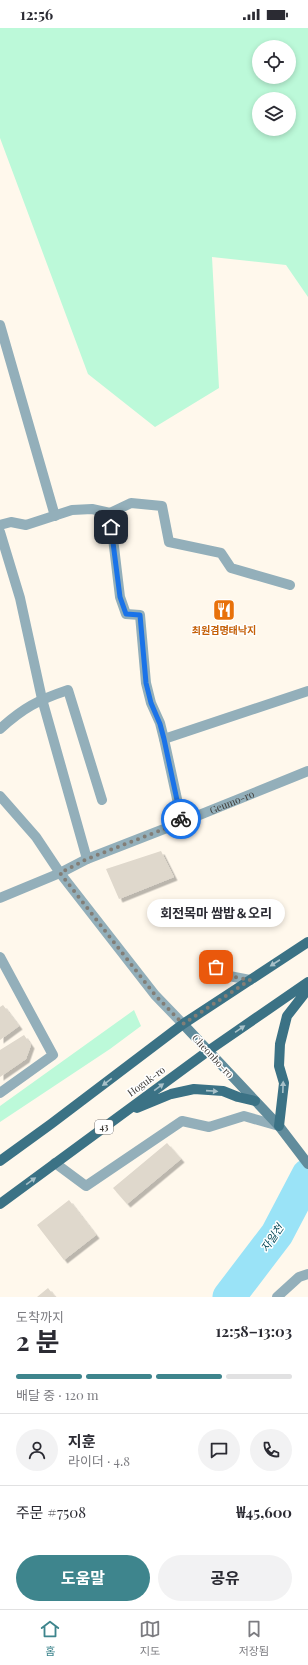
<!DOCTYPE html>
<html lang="ko">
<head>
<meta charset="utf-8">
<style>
	body { margin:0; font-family:"Playfair Display","Noto Sans KR",serif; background:#f2f2f3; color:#2b2b33; height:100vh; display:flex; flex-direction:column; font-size:15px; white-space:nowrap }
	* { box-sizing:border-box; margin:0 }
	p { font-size:13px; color:#7c7c81 }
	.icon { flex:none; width:22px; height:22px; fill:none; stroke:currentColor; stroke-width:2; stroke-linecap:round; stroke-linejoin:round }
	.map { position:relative; height:1269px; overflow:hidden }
	.side { display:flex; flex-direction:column; background:#fff; flex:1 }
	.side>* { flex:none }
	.buttons { position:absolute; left:252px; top:12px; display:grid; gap:8px }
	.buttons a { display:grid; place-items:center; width:44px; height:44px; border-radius:50%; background:#fff; box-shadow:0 2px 6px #0003; font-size:20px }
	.pin { position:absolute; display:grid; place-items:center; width:34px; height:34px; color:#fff; margin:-17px; border-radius:8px; box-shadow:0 2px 6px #0006 }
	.courier { position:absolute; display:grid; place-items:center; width:40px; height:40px; margin:-20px; border:3px solid #1a73e8; border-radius:50%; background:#fff; color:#222; box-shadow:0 1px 5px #0007 }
	.bubble { position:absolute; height:28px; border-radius:14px; background:#fff; box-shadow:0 2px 6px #0003; font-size:13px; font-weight:700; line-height:28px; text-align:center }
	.summary em { font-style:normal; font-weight:700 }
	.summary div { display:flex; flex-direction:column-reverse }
	.summary { display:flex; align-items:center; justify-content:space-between; height:68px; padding:0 16px }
	h1 { font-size:26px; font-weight:700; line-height:30px }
	.bar { display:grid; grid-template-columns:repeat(4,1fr); gap:6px 4px; align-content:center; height:48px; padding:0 16px }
	.bar i { height:5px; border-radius:3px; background:#e1e1e2 }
	.bar .current { background:#3e858d }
	.bar p { grid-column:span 4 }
	.line { display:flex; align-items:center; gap:10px; padding:0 16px; border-top:1px solid #e1e1e2 }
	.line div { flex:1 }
	.round { display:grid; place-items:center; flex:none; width:42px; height:42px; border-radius:21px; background:#f2f2f3 }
	.cta { display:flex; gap:8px; margin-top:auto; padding:8px 16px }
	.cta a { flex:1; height:46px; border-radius:24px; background:#3e858d; color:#fff; font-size:16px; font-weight:700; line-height:46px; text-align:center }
	.cta a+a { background:#f2f2f3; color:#2b2b33 }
	.status { display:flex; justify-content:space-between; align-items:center; height:28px; padding:0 20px; background:#fff; direction:ltr }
	.status svg { height:11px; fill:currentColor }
	.tab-bar { display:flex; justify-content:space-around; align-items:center; height:56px; border-top:1px solid #e1e1e2; background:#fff; font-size:11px; color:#7c7c81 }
	.tab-bar a { display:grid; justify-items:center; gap:2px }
	.tab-bar .current { color:#3e858d }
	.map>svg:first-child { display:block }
	.green { fill:#bcf9d9; fill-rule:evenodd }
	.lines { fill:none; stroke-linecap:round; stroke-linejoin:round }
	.river { stroke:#9ae3f7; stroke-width:33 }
	.building { fill:#dfd8cc; filter:url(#shadow) }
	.lane { stroke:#93afba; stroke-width:10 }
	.street { stroke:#93afba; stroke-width:10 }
	.secondary { stroke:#618c9c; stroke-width:10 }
	.primary { stroke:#3b7285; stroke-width:10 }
	.oneway { fill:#a7c0c8 }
	.done { stroke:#827e77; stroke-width:4; stroke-dasharray:0 7.2 }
	.route { stroke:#1a73e8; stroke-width:5 }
	.labels { text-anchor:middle; stroke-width:3; stroke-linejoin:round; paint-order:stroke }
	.shield { fill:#fff; stroke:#797674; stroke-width:1 }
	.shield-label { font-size:9px; font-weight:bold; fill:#3f3c38 }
	.food-label { font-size:10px; font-weight:bold; fill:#c56008; stroke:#fff }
	.street-label { font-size:10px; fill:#3f3c38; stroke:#fff }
	.water-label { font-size:11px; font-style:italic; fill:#0b4c5a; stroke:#fff }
</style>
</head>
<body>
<div class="status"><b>12:56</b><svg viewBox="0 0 49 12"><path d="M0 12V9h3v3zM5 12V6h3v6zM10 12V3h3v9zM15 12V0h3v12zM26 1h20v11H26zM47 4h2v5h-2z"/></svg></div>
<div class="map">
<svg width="308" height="1269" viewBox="0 0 308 1269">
	<defs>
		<filter id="shadow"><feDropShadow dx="3.5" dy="3.5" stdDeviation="0" flood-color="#0004"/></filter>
	</defs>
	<rect width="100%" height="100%" fill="#fff8ec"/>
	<path class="green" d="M0,0H308V269L286,237L212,229L219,360L155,399L88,346L0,110ZM259,19H289V49H259ZM259,71H289V101H259Z
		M134,982L141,998L110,1021L0,1094V1078Z"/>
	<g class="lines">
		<path class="river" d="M229,1269L277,1206L308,1147"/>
	</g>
	<path class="building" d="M161,823L174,849L119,871L106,841Z
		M3,977L19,998L0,1012V979Z
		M24,1007L31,1017L26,1031L0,1049V1022Z
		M167,1115L181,1131L127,1176L113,1160Z
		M69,1172L96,1207L64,1232L37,1197Z
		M48,1260L55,1269H37Z"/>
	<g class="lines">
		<path class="lane" d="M208,930L224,947L250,952
			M55,1135L86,1158L182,1093L209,1099L244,1088L279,1098"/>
		<g class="street">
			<path d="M0,297L55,488"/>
			<path d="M110,485L131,475L162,478L169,514L221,525L231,540L290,557"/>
			<path d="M0,497L11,494L26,497L72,482L92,481L110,485L120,569L126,586L140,587L146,655L151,675L160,695L164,711L182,794"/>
			<path d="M0,504L20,570L42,671L87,831"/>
			<path d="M0,701C23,680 38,672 68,662L102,772"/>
			<path d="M164,711L308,663"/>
			<path d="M0,768L36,809L60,845L155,967L183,996"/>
			<path id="s1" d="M0,870L60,845L87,831L182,794L308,743"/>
			<path d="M0,929L53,1027L0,1065"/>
			<path d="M277,1269L299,1249L308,1246"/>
		</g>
		<path class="secondary" d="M183,996L279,1098L308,1136"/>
		<path class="primary" d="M137,1080L171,1066L194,1061L223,1063L238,1069L255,1073
			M279,1098L284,1055L279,1038L280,1016L287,988L308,961
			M0,1133L51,1096L183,996L308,914
			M0,1176L208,1023L308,954"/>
	</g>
	<defs><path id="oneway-solid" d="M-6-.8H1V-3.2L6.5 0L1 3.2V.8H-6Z"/></defs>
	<g class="oneway">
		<use href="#oneway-solid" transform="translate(275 935) rotate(147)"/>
		<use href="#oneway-solid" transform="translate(240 1001) rotate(-34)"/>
		<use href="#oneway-solid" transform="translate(107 1054) rotate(143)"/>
		<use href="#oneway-solid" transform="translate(159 1059) rotate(-36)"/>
		<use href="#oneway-solid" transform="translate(283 1059) rotate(-88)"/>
		<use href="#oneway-solid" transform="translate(212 1063) rotate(4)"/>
		<use href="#oneway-solid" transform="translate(31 1153) rotate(-36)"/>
	</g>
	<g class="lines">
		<path class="done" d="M181,791L182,794L87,831L60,845L155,967L183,996L250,952L224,947L216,939"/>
		<path class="route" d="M111,499L120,569L126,586L140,587L146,655L151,675L160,696L164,711L181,791"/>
	</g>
	<defs>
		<g id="restaurant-square" transform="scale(1.15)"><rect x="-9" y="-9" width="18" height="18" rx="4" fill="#e8710a" stroke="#fff"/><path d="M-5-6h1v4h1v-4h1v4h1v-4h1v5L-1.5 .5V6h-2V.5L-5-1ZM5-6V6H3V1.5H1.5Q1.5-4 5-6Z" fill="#fff"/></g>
	</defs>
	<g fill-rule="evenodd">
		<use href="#restaurant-square" x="224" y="582"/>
	</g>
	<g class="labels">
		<rect class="shield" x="95" y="1092" width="18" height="14" rx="3"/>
		<g class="shield-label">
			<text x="104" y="1102">43</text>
		</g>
		<g class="food-label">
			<text x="224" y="606">최원겸명태낙지</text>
		</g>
		<g class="street-label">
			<text dy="4" stroke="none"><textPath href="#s1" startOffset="251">Geumo-ro</textPath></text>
			<text transform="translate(213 1028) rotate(47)" y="4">Cheonbo-ro</text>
			<text transform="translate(146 1053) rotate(-36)" y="4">Hoguk-ro</text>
		</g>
		<g class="water-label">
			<text transform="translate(272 1210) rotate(-56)" y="4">자일천</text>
		</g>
	</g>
</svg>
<div class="buttons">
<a><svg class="icon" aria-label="locate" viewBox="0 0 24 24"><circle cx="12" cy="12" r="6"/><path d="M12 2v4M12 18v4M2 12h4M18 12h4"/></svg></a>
<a><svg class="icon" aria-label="layers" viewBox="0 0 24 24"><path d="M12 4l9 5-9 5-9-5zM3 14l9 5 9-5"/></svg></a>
</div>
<div class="pin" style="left:216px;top:939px;background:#ea580c"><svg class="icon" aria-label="bag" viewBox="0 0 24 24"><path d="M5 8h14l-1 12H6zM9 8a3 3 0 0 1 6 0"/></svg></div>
<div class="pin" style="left:111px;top:499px;background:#1f2937"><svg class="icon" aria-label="home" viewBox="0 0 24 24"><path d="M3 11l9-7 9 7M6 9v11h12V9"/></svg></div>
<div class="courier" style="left:181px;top:791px"><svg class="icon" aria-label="bike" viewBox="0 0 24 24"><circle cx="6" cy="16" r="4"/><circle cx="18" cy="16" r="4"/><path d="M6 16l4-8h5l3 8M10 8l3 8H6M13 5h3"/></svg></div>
<div class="bubble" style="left:147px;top:871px;width:138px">회전목마 쌈밥＆오리</div>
</div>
<section class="side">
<div class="summary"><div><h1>2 분</h1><p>도착까지</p></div><em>12:58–13:03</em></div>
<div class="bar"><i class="current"></i><i class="current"></i><i class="current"></i><i></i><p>배달 중 · 120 m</p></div>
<div class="line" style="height:72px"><a class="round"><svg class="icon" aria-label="person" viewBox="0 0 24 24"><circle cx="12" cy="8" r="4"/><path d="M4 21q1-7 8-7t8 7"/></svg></a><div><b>지훈</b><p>라이더 · 4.8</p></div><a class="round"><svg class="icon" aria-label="chat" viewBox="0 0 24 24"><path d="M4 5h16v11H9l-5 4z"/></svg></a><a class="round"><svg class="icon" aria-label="phone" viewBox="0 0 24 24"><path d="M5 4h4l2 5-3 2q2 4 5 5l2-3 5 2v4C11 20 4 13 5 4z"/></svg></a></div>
<div class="line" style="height:52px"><div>주문 #7508</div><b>₩45,600</b></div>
<div class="cta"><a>도움말</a><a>공유</a></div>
</section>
<nav class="tab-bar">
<a class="current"><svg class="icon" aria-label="home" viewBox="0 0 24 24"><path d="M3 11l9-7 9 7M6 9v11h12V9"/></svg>홈</a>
<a><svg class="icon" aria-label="map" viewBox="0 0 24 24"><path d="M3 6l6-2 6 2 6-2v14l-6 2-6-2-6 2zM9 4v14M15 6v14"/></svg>지도</a>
<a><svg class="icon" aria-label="saved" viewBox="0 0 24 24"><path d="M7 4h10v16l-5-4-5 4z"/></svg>저장됨</a>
</nav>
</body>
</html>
